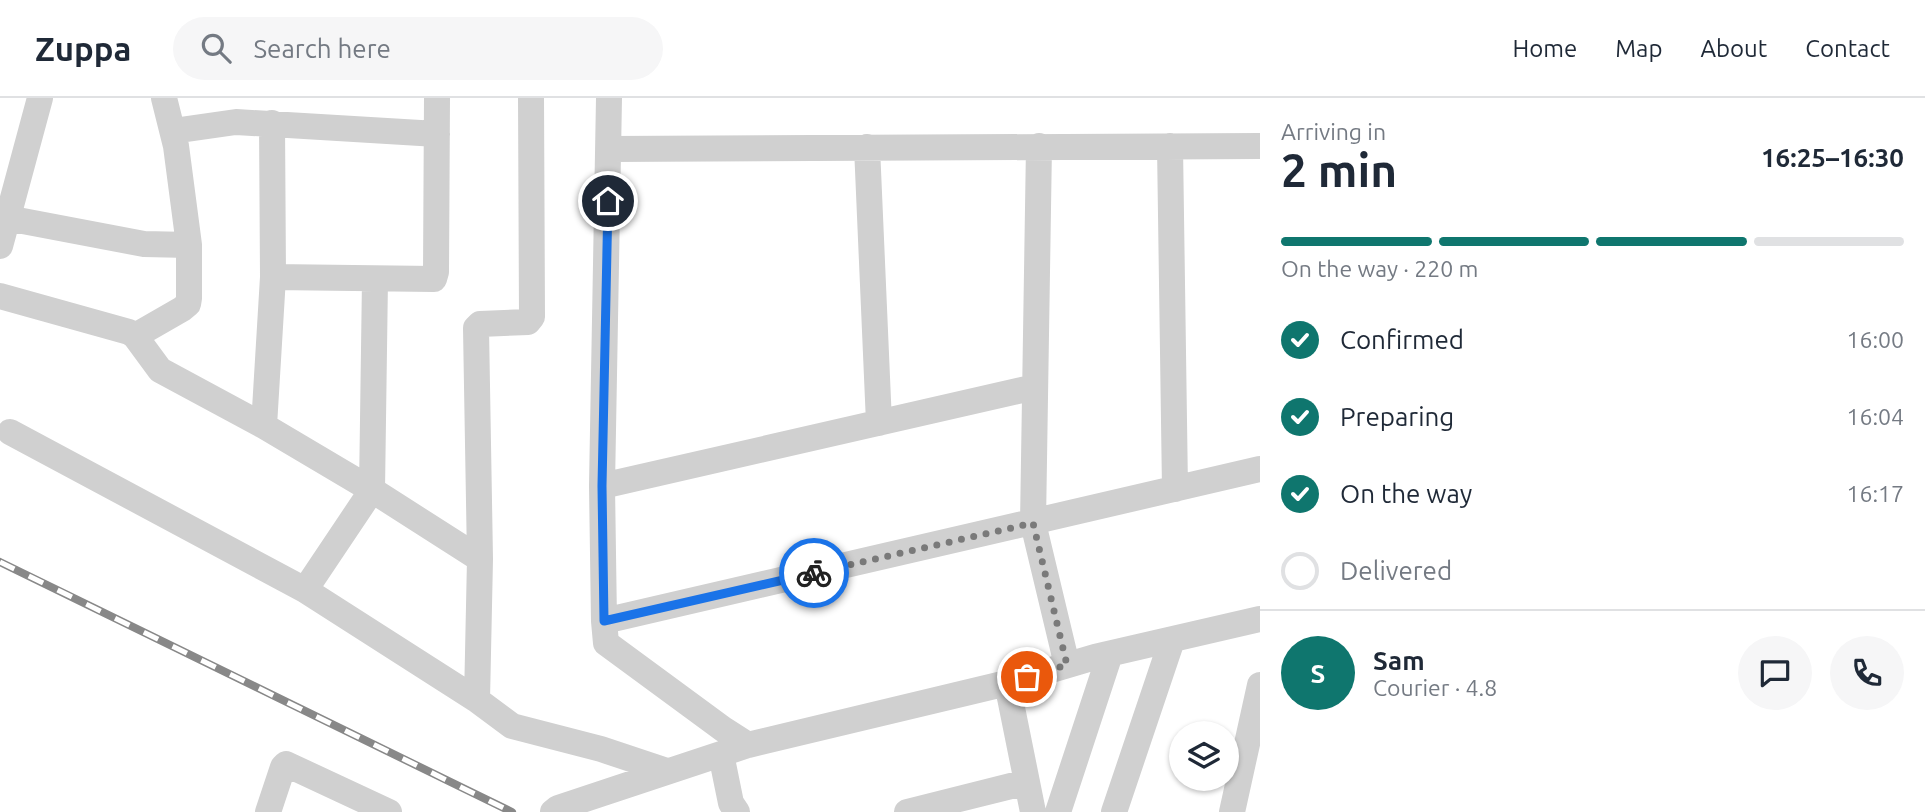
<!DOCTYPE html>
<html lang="en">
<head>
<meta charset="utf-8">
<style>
	body { margin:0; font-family:Ubuntu,sans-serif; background:#f6f6f7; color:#1f2937; height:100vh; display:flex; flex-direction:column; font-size:26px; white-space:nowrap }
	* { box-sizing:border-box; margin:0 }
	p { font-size:23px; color:#747a83 }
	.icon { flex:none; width:38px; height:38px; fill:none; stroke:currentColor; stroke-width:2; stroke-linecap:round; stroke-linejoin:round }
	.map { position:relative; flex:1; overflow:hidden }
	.sheet { display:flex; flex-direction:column; background:#fff; width:665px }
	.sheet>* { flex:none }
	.controls { position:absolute; left:1169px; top:623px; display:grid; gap:14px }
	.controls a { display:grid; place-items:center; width:70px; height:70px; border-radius:50%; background:#fff; box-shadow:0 2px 5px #0004; font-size:35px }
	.pin { position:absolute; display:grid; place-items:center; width:60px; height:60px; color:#fff; margin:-30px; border:4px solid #fff; border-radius:50%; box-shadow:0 2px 7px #0007 }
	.courier { position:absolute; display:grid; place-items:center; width:70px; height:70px; margin:-35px; border:5px solid #1a73e8; border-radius:50%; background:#fff; color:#222; box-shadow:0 2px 9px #0007 }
	.summary em { font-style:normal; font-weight:600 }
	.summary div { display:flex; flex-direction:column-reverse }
	.summary { display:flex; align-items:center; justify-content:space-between; height:119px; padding:0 21px }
	h1 { font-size:46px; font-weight:600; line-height:52px }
	.bar { display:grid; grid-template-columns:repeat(4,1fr); gap:10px 7px; align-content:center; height:84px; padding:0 21px }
	.bar i { height:9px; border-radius:5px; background:#e0e1e3 }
	.bar .current { background:#0f766e }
	.bar p { grid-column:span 4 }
	.line { display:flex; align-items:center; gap:18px; padding:0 21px; border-top:2px solid #e0e1e3 }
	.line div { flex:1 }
	.round { display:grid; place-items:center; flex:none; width:74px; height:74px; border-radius:37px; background:#f6f6f7 }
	ol { padding:0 21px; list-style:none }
	li { display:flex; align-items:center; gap:21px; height:77px }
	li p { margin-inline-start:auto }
	li .icon { padding:7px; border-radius:50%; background:#0f766e; color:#fff; stroke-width:4 }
	li:last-child { color:#747a83 }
	li i { width:38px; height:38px; border:4px solid #e0e1e3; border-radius:50% }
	header { display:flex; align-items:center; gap:42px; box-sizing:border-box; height:98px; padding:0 35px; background:#fff; border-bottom:2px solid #e0e1e3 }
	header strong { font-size:33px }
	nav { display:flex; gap:38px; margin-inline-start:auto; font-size:24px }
	.search { width:490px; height:63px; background:#f6f6f7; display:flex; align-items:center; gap:18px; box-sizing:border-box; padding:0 24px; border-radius:38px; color:#747a83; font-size:26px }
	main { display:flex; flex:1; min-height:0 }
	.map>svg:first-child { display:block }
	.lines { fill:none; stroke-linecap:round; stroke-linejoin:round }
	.minor { stroke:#d0d0d0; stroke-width:26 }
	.rail-casing { stroke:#888; stroke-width:8 }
	.rail { stroke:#fff; stroke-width:5; stroke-dasharray:16; stroke-linecap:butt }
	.done { stroke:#7a7a7a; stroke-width:7; stroke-dasharray:0 12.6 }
	.route { stroke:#1a73e8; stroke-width:9 }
</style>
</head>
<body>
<header>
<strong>Zuppa</strong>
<div class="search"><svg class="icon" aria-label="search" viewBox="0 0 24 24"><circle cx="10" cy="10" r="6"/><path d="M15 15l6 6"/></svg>Search here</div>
<nav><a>Home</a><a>Map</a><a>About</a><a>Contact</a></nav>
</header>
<main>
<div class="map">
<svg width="1260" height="714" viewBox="0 0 1260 714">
	<rect width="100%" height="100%" fill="#fff"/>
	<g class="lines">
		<path class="minor" d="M609,0L602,388L604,523L606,545L723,631L748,647
			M173,33L236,24L437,36
			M1039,48L1033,425L1067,567
			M1170,48L1175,391
			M867,49L879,325
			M610,51L1260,48
			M7,120L144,146L189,147
			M0,148L40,0
			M273,179L434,181L436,174L437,0
			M0,198L129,234L135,238L160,272L264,328L372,392L480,461
			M135,238L182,211L188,206L189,200V147L176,48L164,0
			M264,328L273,179L272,25
			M10,334L305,492L477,602L512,628L601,651L667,673
			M602,388L1035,289
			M305,492L372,392L375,181
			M604,523L1260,371
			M1007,585L1033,714
			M477,602L480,461L476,230L480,226L528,224L532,219L531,0
			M721,656L731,705L737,714
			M268,714L283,669L286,666L389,714
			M553,714L558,710L748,647L1007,585L1095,559L1260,521
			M907,714L1027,684
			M1058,714L1110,556
			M1114,714L1172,542
			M1232,714L1260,587"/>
		<g class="rail-casing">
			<path id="rail" d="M0,464L512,714"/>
		</g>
		<use href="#rail" class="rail"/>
	</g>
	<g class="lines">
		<path class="done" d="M814,475L1033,425L1067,567L1027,579"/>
		<path class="route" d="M608,103L602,388L604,523L814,475"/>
	</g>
</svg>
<div class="controls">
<a><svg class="icon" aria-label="layers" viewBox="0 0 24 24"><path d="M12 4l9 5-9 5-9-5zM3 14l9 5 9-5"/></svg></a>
</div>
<div class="pin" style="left:1027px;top:579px;background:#ea580c"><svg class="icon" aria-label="bag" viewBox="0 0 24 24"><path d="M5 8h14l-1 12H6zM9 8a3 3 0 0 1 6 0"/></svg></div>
<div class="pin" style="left:608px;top:103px;background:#1f2937"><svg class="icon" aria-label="home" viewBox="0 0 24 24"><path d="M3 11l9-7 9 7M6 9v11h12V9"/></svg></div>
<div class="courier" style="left:814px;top:475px"><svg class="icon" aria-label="bike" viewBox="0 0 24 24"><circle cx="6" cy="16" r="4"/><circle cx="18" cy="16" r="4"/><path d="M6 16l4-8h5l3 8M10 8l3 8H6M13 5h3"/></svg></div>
</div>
<section class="sheet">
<div class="summary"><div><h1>2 min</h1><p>Arriving in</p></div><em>16:25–16:30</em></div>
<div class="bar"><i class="current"></i><i class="current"></i><i class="current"></i><i></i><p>On the way · 220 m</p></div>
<ol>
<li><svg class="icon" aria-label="check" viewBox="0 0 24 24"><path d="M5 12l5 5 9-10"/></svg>Confirmed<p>16:00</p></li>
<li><svg class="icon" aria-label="check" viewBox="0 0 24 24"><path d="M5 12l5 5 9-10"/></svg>Preparing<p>16:04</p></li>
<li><svg class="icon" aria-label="check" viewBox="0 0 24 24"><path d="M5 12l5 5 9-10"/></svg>On the way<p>16:17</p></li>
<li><i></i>Delivered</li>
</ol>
<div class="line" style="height:126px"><b class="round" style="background:#0f766e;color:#fff">S</b><div><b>Sam</b><p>Courier · 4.8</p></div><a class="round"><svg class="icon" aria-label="chat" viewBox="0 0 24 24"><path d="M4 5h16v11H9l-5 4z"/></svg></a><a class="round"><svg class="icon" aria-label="phone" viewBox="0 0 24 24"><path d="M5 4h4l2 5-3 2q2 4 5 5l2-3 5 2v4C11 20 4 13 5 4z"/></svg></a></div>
</section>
</main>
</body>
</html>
